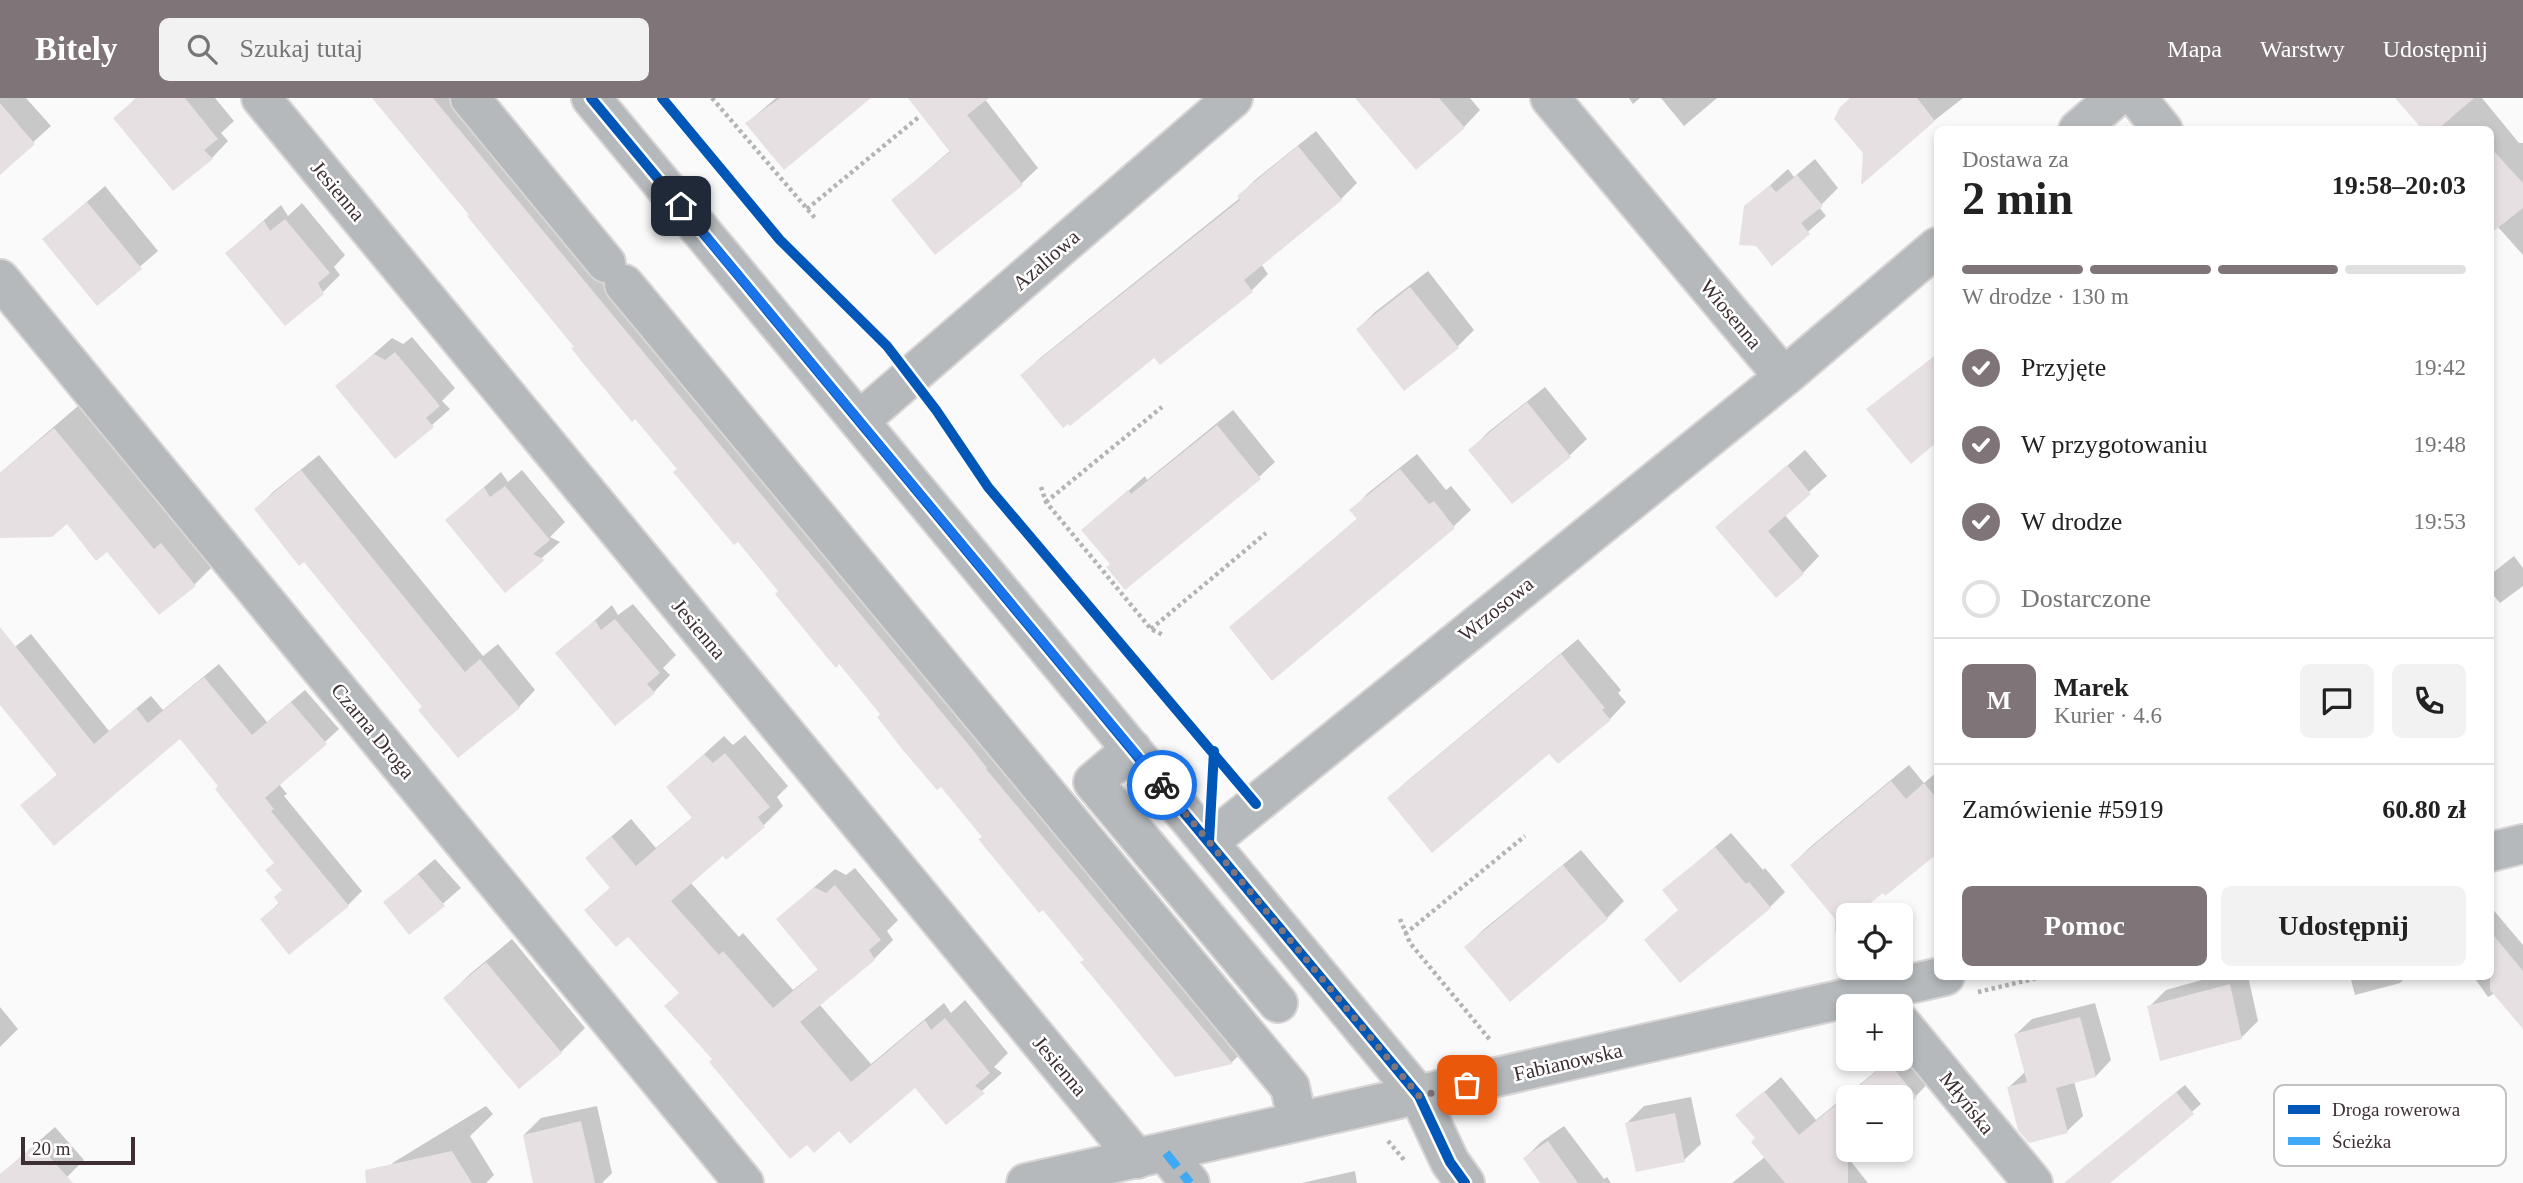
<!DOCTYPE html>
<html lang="pl">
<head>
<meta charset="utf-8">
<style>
	body { margin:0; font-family:Georgia,serif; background:#f2f2f2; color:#222; height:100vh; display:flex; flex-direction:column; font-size:26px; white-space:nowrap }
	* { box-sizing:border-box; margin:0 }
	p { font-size:23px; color:#767676 }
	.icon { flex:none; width:38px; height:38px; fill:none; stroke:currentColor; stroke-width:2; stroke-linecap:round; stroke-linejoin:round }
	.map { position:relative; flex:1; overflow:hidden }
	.side { position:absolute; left:1934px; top:28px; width:560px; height:854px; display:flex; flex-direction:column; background:#fff; border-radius:10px; box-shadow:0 4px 10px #0003 }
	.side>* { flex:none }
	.fabs { position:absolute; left:1836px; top:805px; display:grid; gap:14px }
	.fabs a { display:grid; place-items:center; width:77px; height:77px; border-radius:10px; background:#fff; box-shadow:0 4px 10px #0003; font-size:35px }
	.scale { position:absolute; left:21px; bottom:18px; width:114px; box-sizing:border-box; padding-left:7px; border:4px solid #3d2e33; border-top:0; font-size:19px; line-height:24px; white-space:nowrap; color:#3d2e33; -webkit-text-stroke:5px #fff; paint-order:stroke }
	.pin { position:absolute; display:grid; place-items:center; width:60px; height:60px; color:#fff; margin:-30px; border-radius:14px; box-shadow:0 4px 10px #0006 }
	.courier { position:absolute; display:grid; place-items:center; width:70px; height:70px; margin:-35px; border:5px solid #1a73e8; border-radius:50%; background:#fff; color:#222; box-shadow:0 2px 9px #0007 }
	.overview em { font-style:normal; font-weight:700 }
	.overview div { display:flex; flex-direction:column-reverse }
	.overview { display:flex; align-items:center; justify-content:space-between; height:119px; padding:0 28px }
	h1 { font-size:46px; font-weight:700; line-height:52px }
	.bar { display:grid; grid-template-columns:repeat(4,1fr); gap:10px 7px; align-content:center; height:84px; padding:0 28px }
	.bar i { height:9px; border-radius:5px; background:#e0e0e0 }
	.bar .selected { background:#7f7579 }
	.bar p { grid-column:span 4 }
	.line { display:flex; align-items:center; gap:18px; padding:0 28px; border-top:2px solid #e0e0e0 }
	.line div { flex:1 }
	.round { display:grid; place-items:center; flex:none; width:74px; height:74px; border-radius:10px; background:#f2f2f2 }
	ol { padding:0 28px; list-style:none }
	li { display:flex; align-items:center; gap:21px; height:77px }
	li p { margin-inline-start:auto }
	li .icon { padding:7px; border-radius:50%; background:#7f7579; color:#fff; stroke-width:4 }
	li:last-child { color:#767676 }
	li i { width:38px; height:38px; border:4px solid #e0e0e0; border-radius:50% }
	.primary-button { display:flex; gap:14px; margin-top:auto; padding:14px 28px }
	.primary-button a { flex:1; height:80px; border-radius:10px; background:#7f7579; color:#fff; font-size:28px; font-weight:700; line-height:80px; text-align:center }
	.primary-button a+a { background:#f2f2f2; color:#222 }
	header { display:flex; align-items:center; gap:42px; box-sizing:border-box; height:98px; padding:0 35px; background:#7f7579; color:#fff }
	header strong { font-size:33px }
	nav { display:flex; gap:38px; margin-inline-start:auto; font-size:24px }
	.search { width:490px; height:63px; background:#f2f2f2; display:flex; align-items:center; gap:18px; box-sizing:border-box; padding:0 24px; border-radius:10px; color:#767676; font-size:26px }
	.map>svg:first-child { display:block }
	.shadow { fill:#0003 }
	.building { fill:#e7e0e2 }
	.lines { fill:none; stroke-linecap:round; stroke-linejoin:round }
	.minor-casing { stroke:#d8d5d6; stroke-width:42 }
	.path { stroke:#b2b4b6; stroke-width:4.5; stroke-dasharray:3.5 3.5; stroke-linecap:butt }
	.minor { stroke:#b5b9bb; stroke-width:38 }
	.quiet { stroke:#3fa9f5; stroke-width:9; stroke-dasharray:18 9; stroke-linecap:butt }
	.cycleway-casing { stroke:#fff; stroke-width:15 }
	.cycleway { stroke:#0057b8; stroke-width:10 }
	.done { stroke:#7f7579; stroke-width:7; stroke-dasharray:0 12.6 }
	.route { stroke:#1a73e8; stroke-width:9 }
	.labels { text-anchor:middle; stroke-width:5; stroke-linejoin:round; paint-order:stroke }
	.street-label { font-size:21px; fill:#3d2e33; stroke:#fff }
	.key { fill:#fff; stroke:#c5c0c2; stroke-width:2 }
	.key-label { font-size:19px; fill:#3d2e33 }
</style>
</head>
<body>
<header>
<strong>Bitely</strong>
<div class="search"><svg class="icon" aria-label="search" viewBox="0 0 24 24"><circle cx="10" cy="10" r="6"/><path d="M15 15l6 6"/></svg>Szukaj tutaj</div>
<nav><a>Mapa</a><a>Warstwy</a><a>Udostępnij</a></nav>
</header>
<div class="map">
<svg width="2523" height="1085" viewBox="0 0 2523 1085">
	<rect width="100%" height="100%" fill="#fafafa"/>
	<path class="shadow" d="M0,0H26L51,28L0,74Z
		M136,0H215L234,23L221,35L228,43L212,60L116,20Z
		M375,0H470L1253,944L1232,964L1176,977L1085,861L576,248Z
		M776,0H868L747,25Z
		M910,0H984L1038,70L1022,85L935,155L893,102L951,52Z
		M1368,0H1470L1480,12L1464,29Z
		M1629,0H1640L1633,6Z
		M1661,0H1717L1684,28Z
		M1851,0H1963L1917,36L1864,55Z
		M2411,0H2482L2519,45H2523V157L2490,120V32H2425Z
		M1316,33L1357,85L1341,101L1261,166L1268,176L1252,192L1161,265L1155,257L1022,278L1039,261L1240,100L1239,98L1255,82Z
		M1815,61L1838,90L1819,109L1826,118L1772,165L1746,109L1788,71L1794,79Z
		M105,88L158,153L98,205L44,141Z
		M302,105L345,157L334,169L340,177L323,194L227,155L281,107L288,118Z
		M1428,173L1474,232L1457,249L1358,231L1375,214Z
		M412,239L455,290L442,303L450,311L396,359L337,288L392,240L403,246Z
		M1937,257V341L1911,363L1877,304Z
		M1545,289L1587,341L1570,357L1512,403L1471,352L1487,335Z
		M78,308L178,429L185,423L218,463L195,486L159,515L107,451L67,424L0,439V375Z
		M1233,312L1275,364L1259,379L1112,466L1084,432L1145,378L1147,382Z
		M1805,352L1827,378L1784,416L1819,458L1803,475L1717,429Z
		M1417,356L1446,392L1451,388L1471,412L1454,428L1272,580L1231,529L1358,420L1352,412L1368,395Z
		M319,357L483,558L498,546L535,592L519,609L424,608L305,462L256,411L273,394Z
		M522,372L565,424L550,439L560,444L505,492L447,422L501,374L508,384Z
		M2514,458L2523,470V488L2500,505L2490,493V477Z
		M633,506L676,557L663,570L670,577L654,594L558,555L612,507L618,517Z
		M31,536L109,633L151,598L163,612L219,566L267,624L305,592L339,631L279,686L287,696L284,698L362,793L348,807L262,821L280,804L284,792L275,764L220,688L181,639L37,694L58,676L0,604V561Z
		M1578,541L1621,592L1618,595L1626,604L1610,621L1389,701L1406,684Z
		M745,637L788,688L777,699L783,708L763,728L723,756L690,784L739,839L743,835L793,892L819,871L778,821L835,771L846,777L855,770L898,822L887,833L893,842L874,861L819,906L871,966L944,905L951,915L965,902L1008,955L994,969L1002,975L946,1025L915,988L840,1031L715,961L680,894L629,836L587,812L611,789L587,760L631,721L656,750L693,719L668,689L724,638L733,647Z
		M1909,667L1924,685L1937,674V753L1885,796L1883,793L1854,817H1848V822L1792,767L1809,750Z
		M1731,735L1763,772L1765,770L1785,794L1770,809L1679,811L1664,793Z
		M1581,752L1624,803L1607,820L1466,849L1483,832Z
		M435,761L461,790L409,835L385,804Z
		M2490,808L2523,847V928L2495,895L2488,899L2473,878H2490Z
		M512,841L585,930L561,954L445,900L470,876Z
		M2216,878H2248L2258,923L2241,940L2149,909L2166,892Z
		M2350,878H2407L2400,885L2355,897Z
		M2095,905L2111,962L2096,978L2074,983L2083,1018L2067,1033L2009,989L2025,974L2016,936L2032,921Z
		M0,909L18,931L0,949Z
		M1900,953L1931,982L1916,998L1848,999V1052H1850L1845,1056L1868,1085H1732L1765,1059L1761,1045L1738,1017L1781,979L1816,1022L1891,961H1900Z
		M2185,987L2201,1006L2109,1085H2065Z
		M1691,999L1701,1046L1684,1062L1627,1025L1644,1008Z
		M486,1008L493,1016L470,1038L494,1077L486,1085H380L377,1080L394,1064Z
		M597,1008L612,1075L602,1085H535L524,1037L541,1020Z
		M1564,1028L1604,1081L1607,1079L1611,1085H1543L1525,1060L1541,1044Z
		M55,1029L84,1062L66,1080L70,1085H0V1077Z
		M1355,1073L1357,1085H1301H1302Z"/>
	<path class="building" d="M137,0H185L218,41L204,52L213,61L173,93L113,20Z
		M372,0H433L968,646L987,670L986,671L1233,966L1175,979L1091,877L1080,864L1084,862L1043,812L1039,815L978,741L982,739L941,689L937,692L902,651L877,619L880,616L839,566L836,570L825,557L775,496L778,493L738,444L734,447L673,374L677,371L635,321L632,324L582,264L571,250L574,249L467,118L469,117Z
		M780,0H871L784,72L745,25Z
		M908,0H989L967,17L1023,87L935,157L891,102L950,54Z
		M1355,0H1439L1465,30L1416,72Z
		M1850,0H1917L1935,23L1861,87L1863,55L1834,21L1840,9Z
		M2395,0H2474L2437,32H2423Z
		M0,5L35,46L0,77Z
		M1298,48L1342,102L1244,182L1253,194L1160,267L1154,260L1070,328L1068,326L1063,330L1020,277L1240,102L1237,98Z
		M2490,49L2523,85V110L2490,136Z
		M1797,77L1823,108L1801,125L1810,136L1772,168L1756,148L1739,147L1744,108L1770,87L1776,94Z
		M87,104L142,171L97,208L42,141Z
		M285,121L330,175L318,185L324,196L285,228L225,155L264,123L270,133Z
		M1410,189L1459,250L1404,293L1356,231Z
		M395,254L440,308L426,320L434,329L395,361L335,288L374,256L385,262Z
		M1937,256V344L1911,366L1866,311Z
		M1527,304L1571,359L1512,406L1468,352Z
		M1217,327L1261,381L1125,492L1106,469L1110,466L1081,432L1128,392L1131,396Z
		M54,330L154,451L161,445L196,488L159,517L107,454L96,463L67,426L52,439L0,440V375Z
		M1787,367L1811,396L1768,433L1804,476L1776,500L1715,429Z
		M1400,371L1429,406L1434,403L1455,430L1272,583L1229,529L1357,421L1349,412Z
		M301,372L465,574L480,561L520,610L458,660L418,612L422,609L304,464L299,468L254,411Z
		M505,388L550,442L533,456L545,462L505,495L445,422L484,389L490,399Z
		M615,521L660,575L647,586L655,595L615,628L555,555L595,522L601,532Z
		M0,529L94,646L136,610L148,625L204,579L252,637L291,604L327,646L265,700L274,711L271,713L349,808L289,857L260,821L279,806L274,799L282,792L265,772L274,765L215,691L218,688L180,641L54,748L20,707L57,677L0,607Z
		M1561,556L1605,610L1602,612L1611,622L1558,666L1549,656L1432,755L1387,700Z
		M725,655L770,709L758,719L765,729L726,762L723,758L671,803L719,857L723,853L773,910L818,872L776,821L814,789L826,795L835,787L881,842L869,852L875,862L800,924L851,984L925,922L931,932L945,920L990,975L975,988L985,995L946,1027L915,990L850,1046L839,1033L814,1055L807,1047L790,1061L709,964L712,961L664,908L679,895L628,839L616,849L584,812L610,790L585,760L611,738L636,768L692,720L666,689L704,656L713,665Z
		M1891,683L1906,701L1924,685L1937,701V756L1885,798L1883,795L1856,817H1848V824L1835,835V821L1790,767Z
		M1715,749L1746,786L1749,784L1771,810L1680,885L1644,842L1678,812L1662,792Z
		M1563,767L1608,821L1510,904L1464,849Z
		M418,776L445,808L409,837L383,804Z
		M2490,833L2523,873V931L2490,892Z
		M486,864L562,955L519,991L443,900Z
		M2230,886L2242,941L2160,963L2147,908Z
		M2080,919L2096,979L2056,990L2068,1035L2029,1045L2018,1032L2007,989L2027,984L2014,936Z
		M1888,964L1917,999L1900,1013V999H1848V1052H1853L1848,1056V1085H1785L1751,1044L1755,1040L1735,1017L1764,993L1799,1037Z
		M2176,994L2194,1016L2110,1085H2064Z
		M1675,1015L1685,1064L1636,1074L1625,1025Z
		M581,1023L595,1085H533L523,1037Z
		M1548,1043L1578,1085H1540L1523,1060Z
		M37,1045L73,1085H0V1076Z
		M452,1053L472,1085H366L365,1072Z"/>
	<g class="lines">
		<g class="minor-casing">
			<path id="minor" d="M261,0L1137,1061
				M470,0L606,165
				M591,0L1419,998L1450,1064L1465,1085
				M1550,0L1784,279
				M2137,0L2163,32
				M2078,32L2115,0
				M0,181L744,1085
				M624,186L1290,989L1293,1003
				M859,323L1233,0
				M1132,651L1093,684L1278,905
				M1209,744L1784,279L1937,149
				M2490,754L2523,746
				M1900,924L2033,1085
				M1166,1055L1190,1085
				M1026,1085L1945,878"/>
		</g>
		<path class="path" d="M712,0L815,120
			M807,111L920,18
			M1041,389L1046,404L1151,531L1163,537
			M1046,404L1162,309
			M1151,531L1266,435
			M1400,821L1410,845L1491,943
			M1405,836L1525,738
			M1978,894L2046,878
			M1388,1043L1405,1063"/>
		<use href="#minor" class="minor"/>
		<path class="quiet" d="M1166,1055L1190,1085"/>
		<g class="cycleway-casing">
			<path id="cycleway" d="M591,0L1419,998L1450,1064L1465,1085
				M662,0L780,142L887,248L936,312L988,389L1256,706
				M1209,744L1214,653"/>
		</g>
		<use href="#cycleway" class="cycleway"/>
	</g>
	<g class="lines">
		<path class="done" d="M1162,687L1419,998L1467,987"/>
		<path class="route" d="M681,108L1162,687"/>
	</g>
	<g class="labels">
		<g class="street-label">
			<text transform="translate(338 93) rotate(50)" y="7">Jesienna</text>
			<text transform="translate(1046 162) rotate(-41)" y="7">Azaliowa</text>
			<text transform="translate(1731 216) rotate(50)" y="7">Wiosenna</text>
			<text transform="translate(1496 511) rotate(-39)" y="7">Wrzosowa</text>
			<text transform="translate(699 531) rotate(50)" y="7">Jesienna</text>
			<text transform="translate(373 633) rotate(50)" y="7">Czarna Droga</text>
			<text transform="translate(1568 964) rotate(-13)" y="7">Fabianowska</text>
			<text transform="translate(1060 968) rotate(50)" y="7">Jesienna</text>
			<text transform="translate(1967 1005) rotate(51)" y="7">Młyńska</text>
		</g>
	</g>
	<rect x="2274" y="987" width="232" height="81" rx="10" class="key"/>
	<rect x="2288" y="1007" width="32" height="9" fill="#0057b8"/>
	<rect x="2288" y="1039" width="32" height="8" fill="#3fa9f5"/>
	<g class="key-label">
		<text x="2332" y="1018">Droga rowerowa</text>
		<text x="2332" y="1050">Ścieżka</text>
	</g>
</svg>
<div class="fabs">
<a><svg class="icon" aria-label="locate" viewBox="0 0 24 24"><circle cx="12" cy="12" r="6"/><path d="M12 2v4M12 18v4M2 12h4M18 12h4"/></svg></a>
<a>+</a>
<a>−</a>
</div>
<div class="scale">20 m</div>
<div class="pin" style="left:1467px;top:987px;background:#ea580c"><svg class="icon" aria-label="bag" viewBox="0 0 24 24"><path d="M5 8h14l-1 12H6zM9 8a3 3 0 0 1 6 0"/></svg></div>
<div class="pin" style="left:681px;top:108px;background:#1f2937"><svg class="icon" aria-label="home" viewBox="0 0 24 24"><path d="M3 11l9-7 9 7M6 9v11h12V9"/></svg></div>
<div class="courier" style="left:1162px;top:687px"><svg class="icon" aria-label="bike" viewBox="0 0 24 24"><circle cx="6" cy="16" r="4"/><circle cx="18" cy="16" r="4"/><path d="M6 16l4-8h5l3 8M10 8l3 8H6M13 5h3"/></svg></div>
<section class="side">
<div class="overview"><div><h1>2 min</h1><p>Dostawa za</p></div><em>19:58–20:03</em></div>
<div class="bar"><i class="selected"></i><i class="selected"></i><i class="selected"></i><i></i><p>W drodze · 130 m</p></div>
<ol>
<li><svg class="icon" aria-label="check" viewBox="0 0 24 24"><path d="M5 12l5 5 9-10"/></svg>Przyjęte<p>19:42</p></li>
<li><svg class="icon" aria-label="check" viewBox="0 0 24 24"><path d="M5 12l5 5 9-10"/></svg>W przygotowaniu<p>19:48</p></li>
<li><svg class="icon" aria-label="check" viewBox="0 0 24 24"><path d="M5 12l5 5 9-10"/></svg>W drodze<p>19:53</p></li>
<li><i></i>Dostarczone</li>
</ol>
<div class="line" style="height:126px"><b class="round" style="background:#7f7579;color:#fff">M</b><div><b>Marek</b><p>Kurier · 4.6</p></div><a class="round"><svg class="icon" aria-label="chat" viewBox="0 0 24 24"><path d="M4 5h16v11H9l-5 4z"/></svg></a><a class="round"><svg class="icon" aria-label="phone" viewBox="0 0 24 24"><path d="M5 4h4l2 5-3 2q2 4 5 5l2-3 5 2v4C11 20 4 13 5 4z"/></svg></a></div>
<div class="line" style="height:91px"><div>Zamówienie #5919</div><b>60.80 zł</b></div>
<div class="primary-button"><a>Pomoc</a><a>Udostępnij</a></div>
</section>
</div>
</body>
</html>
